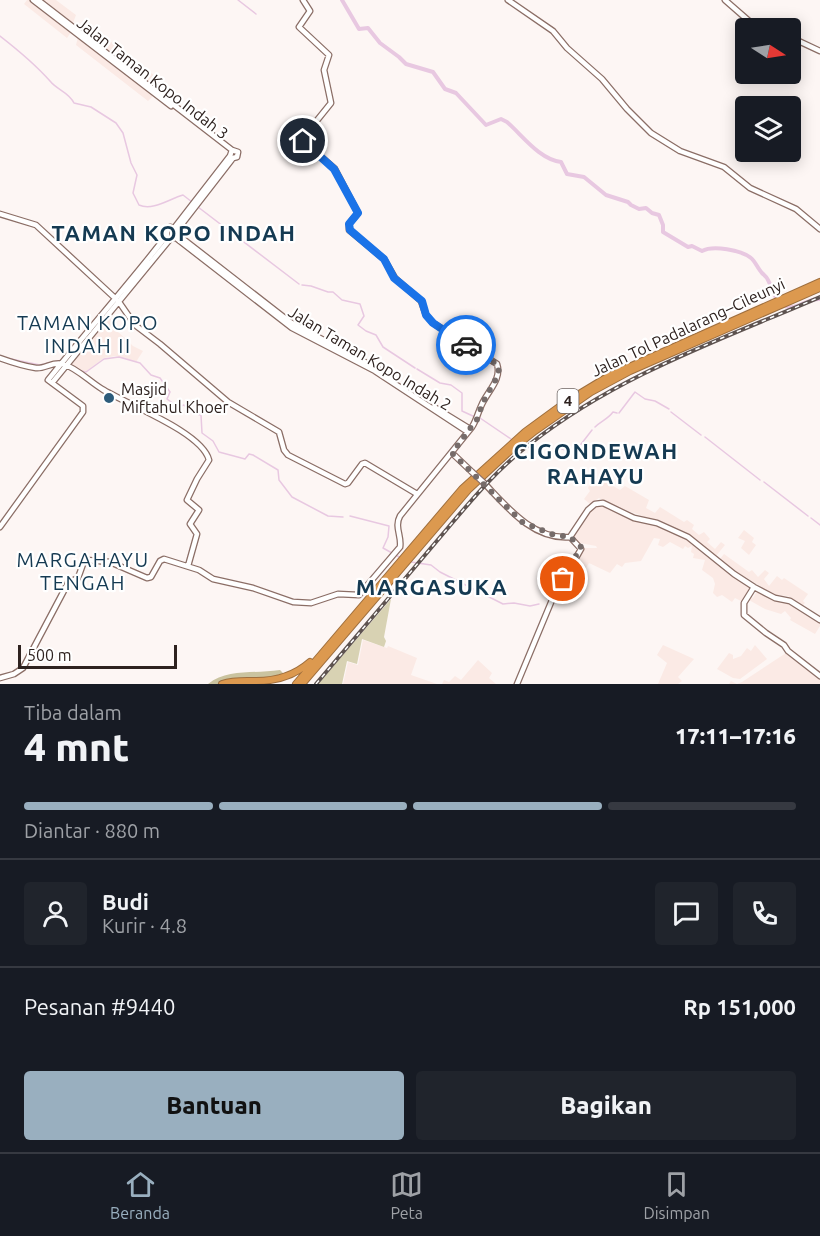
<!DOCTYPE html>
<html lang="id">
<head>
<meta charset="utf-8">
<style>
	body { margin:0; font-family:Ubuntu,sans-serif; background:#20242c; color:#f1f3f6; height:100vh; display:flex; flex-direction:column; font-size:22px; white-space:nowrap }
	* { box-sizing:border-box; margin:0 }
	p { font-size:20px; color:#9ea1a6 }
	.icon { flex:none; width:33px; height:33px; fill:none; stroke:currentColor; stroke-width:2; stroke-linecap:round; stroke-linejoin:round }
	.map { position:relative; height:684px; overflow:hidden }
	.drawer { display:flex; flex-direction:column; background:#171b24; flex:1 }
	.drawer>* { flex:none }
	.needle { width:39px; rotate:102deg }
	.buttons { position:absolute; left:735px; top:18px; display:grid; gap:12px }
	.buttons a { display:grid; place-items:center; width:66px; height:66px; border-radius:6px; background:#171b24; box-shadow:0 3px 15px #0003; font-size:30px }
	.scale { position:absolute; left:18px; bottom:15px; width:159px; box-sizing:border-box; padding-left:6px; border:3px solid #2e221f; border-top:0; font-size:16px; line-height:21px; white-space:nowrap; color:#2e221f; -webkit-text-stroke:4px #fff; paint-order:stroke }
	.pin { position:absolute; display:grid; place-items:center; width:51px; height:51px; color:#fff; margin:-26px; border:3px solid #fff; border-radius:50%; box-shadow:0 2px 6px #0007 }
	.courier { position:absolute; display:grid; place-items:center; width:60px; height:60px; margin:-30px; border:4px solid #1a73e8; border-radius:50%; background:#fff; color:#222; box-shadow:0 2px 8px #0007 }
	.overview em { font-style:normal; font-weight:800 }
	.overview div { display:flex; flex-direction:column-reverse }
	.overview { display:flex; align-items:center; justify-content:space-between; height:102px; padding:0 24px }
	h1 { font-size:39px; font-weight:800; line-height:45px }
	.bar { display:grid; grid-template-columns:repeat(4,1fr); gap:9px 6px; align-content:center; height:72px; padding:0 24px }
	.bar i { height:8px; border-radius:4px; background:#363941 }
	.bar .active { background:#99afbf }
	.bar p { grid-column:span 4 }
	.line { display:flex; align-items:center; gap:15px; padding:0 24px; border-top:2px solid #363941 }
	.line div { flex:1 }
	.round { display:grid; place-items:center; flex:none; width:63px; height:63px; border-radius:6px; background:#20242c }
	.button { display:flex; gap:12px; margin-top:auto; padding:12px 24px }
	.button a { flex:1; height:69px; border-radius:6px; background:#99afbf; color:#111; font-size:24px; font-weight:800; line-height:69px; text-align:center }
	.button a+a { background:#20242c; color:#f1f3f6 }
	.tabs { display:flex; justify-content:space-around; align-items:center; height:84px; border-top:2px solid #363941; background:#171b24; font-size:16px; color:#9ea1a6 }
	.tabs a { display:grid; justify-items:center; gap:3px }
	.tabs .active { color:#99afbf }
	.map>svg:first-child { display:block }
	.built { fill:#fbeae5 }
	.green { fill:#d8d2b3 }
	.forest { fill:#cac39f }
	.lines { fill:none; stroke-linecap:round; stroke-linejoin:round }
	.stream { stroke:#e8c8e1; stroke-width:1.5 }
	.river { stroke:#e8c8e1; stroke-width:4 }
	.secondary-casing { stroke:#8b6e66; stroke-width:7 }
	.highway-casing { stroke:#9f6f3e; stroke-width:8 }
	.secondary { stroke:#fff; stroke-width:4.5 }
	.highway { stroke:#dc994f; stroke-width:6 }
	.rail-casing { stroke:#5e5350; stroke-width:4 }
	.rail { stroke:#fff; stroke-width:1.5; stroke-dasharray:4.5; stroke-linecap:butt }
	.secondary-bridge-casing { stroke:#8b6e66; stroke-width:7; stroke-linecap:butt }
	.secondary-bridge { stroke:#fff; stroke-width:4.5 }
	.done { stroke:#766c6a; stroke-width:6; stroke-dasharray:0 10.8 }
	.route { stroke:#1a73e8; stroke-width:8 }
	.poi-dot { fill:#2d5c7b; stroke:#fff; stroke-width:2 }
	.labels { text-anchor:middle; stroke-width:4.5; stroke-linejoin:round; paint-order:stroke }
	.shield { fill:#fff; stroke:#6d6462; stroke-width:1.5 }
	.shield-label { font-size:15px; font-weight:bold; fill:#2e221f }
	.street-label { font-size:16px; fill:#2e221f; stroke:#fff }
	.poi-label { font-size:16px; fill:#2e221f; stroke:#fff; text-anchor:start }
	.quarter-label { font-size:20px; letter-spacing:1.5px; fill:#153a52; stroke:#fff }
	.district-label { font-size:22px; font-weight:bold; letter-spacing:1.5px; fill:#153a52; stroke:#fff }
</style>
</head>
<body>
<div class="map">
<svg width="820" height="684" viewBox="0 0 820 684">
	<rect width="100%" height="100%" fill="#fdf6f4"/>
	<path class="built" d="M27,0H31L71,32L67,38L24,4Z
		M43,0H56L76,15L73,23Z
		M83,20L164,83L158,91L80,30Z
		M78,37L153,96L148,101L76,45Z
		M110,315L116,320L117,323L113,327L133,346L143,351L136,362L115,356L104,358L85,372L79,371L70,365Z
		M592,479L600,483L603,480L620,490L625,486L649,500L646,508L655,513L660,507L684,522L687,520L694,525L692,529L699,535L704,532L710,539L707,542L715,549L721,542L725,545L716,556L688,534L659,522L609,504L599,498L590,504L584,499L590,491L588,488Z
		M602,505L635,521L653,524L686,538L753,587L743,602L735,598L732,602L722,595L717,597L713,593L715,584L713,578L702,570L705,560L693,558L694,554L691,552L692,546L688,548L685,546L683,549L670,542L663,547L658,545L660,539L654,538L641,561L625,563L622,567L617,564L610,573L589,563L580,577L567,575L583,548H597L596,546L580,543L573,538L593,507Z
		M744,530L754,538L752,542L756,545L749,555L741,548L745,541L738,538Z
		M724,554L749,572L752,570L758,577L765,570L769,573L764,579L769,586L777,576L782,580L784,578L808,594L803,601L805,603L803,605L788,596L775,595L732,569L720,559Z
		M757,591L771,598L787,602L820,622V626L815,634L790,620L791,618L785,611L781,614L765,609L749,600L751,597L753,598Z
		M363,640L387,648L388,646L417,658L411,675L437,684H343L348,662L358,665Z
		M663,645L694,659L678,677L682,681L678,684H658L667,663L657,655Z
		M755,645L767,659L740,679L733,678L717,669L729,653L733,655V659L741,656L747,648L751,651Z
		M786,653L820,678V684H729L731,681L737,684L742,682Z
		M478,660L492,673L489,678L496,684H442L444,680L449,682L455,676L461,680Z"/>
	<path class="green" d="M391,599L384,637L386,641L384,647L362,639L357,664L347,661L342,684H318Z"/>
	<path class="forest" d="M280,670L285,675L282,676L279,674L277,677L234,678L218,684H208C228,668 256,674 280,670Z"/>
	<g class="lines">
		<path class="stream" d="M238,0L256,14
			M0,36C18,50 35,64 50,81C57,90 69,92 74,103L91,107L116,123L123,133L131,163L137,175L133,193L139,205C153,211 169,199 183,195L192,202
			M198,207L299,284
			M302,285L311,286L328,292H333L342,300L360,304L364,316L358,325L366,331L376,335L383,347L415,368
			M11,359L40,365L62,360
			M417,369L440,383L451,385L462,393V411L475,417
			M81,371L86,372L104,359L119,357L140,363L151,375L160,378L170,392L167,399L178,407L184,405L192,413L201,415L202,433L213,441L219,452L245,459L249,454L253,455L278,470L279,480L292,497L328,516L343,517
			M671,412L701,435
			M619,413L635,392L645,399L655,401L669,409
			M480,418L511,439
			M595,427C601,421 608,419 613,412L617,413
			M705,437L760,480
			M522,444L529,448L534,446
			M557,448L575,452L592,430
			M764,482L808,516
			M350,516L389,526L388,537L383,548L401,558
			M811,518L820,525
			M411,562L431,565L440,572L503,604L514,603L530,606L539,604"/>
		<path class="river" d="M342,0L359,29L368,28L380,43L399,57L406,64L433,72L445,89L456,93L486,125L501,119L507,122C523,136 539,159 561,162L567,174L584,177L606,195L628,202L631,205L639,209L646,208L652,213L659,215L663,225V232L688,247L692,246L702,251C713,245 741,250 751,258C755,261 758,269 762,273C764,275 767,277 768,280C773,289 774,301 785,306C796,311 808,298 820,299"/>
		<g class="secondary-casing">
			<path id="secondary" d="M33,0L171,106
				M38,0L232,150L238,152L237,157L233,158L178,229
				M508,0L553,31L567,48L602,79L627,109L651,133L680,151L724,167L750,188L796,209L820,229
				M725,0L749,21L766,28
				M790,37L820,51
				M0,214L36,225L116,299
				M175,227L230,156L232,150
				M178,235L290,322L376,368L394,380
				M119,302L135,325L160,344L228,402L279,432L284,450L288,455L345,484L348,483L362,464L365,463L417,494
				M0,358C11,362 24,366 36,368C45,369 53,361 63,364C77,368 90,382 102,389C126,404 202,432 209,460L197,479L187,500L199,510L190,524L197,534L188,566
				M52,383L171,238H176L292,328L375,371L468,432
				M434,407L470,429
				M452,453L472,472
				M484,483C507,507 533,540 570,537
				M0,527L83,412V406L48,380C87,331 129,284 167,235V230L170,227L178,229L179,233L176,238
				M570,537L588,510L595,504L603,503L634,518L657,523L688,537L734,574L754,587L775,598L790,601L820,620
				M754,587L744,603V615L766,633L784,645L788,651L820,676
				M0,678L14,674L23,668L68,583L78,578L83,564L87,560L110,562L147,578L151,577L160,561L164,559L199,570L213,579L253,588L293,602L311,603L338,594L359,595L400,547C402,536 394,527 400,516L472,427C477,419 478,412 482,404C488,391 502,379 497,364L433,323L426,315L421,301L395,278L384,259L349,230V224L358,213L335,169L303,141L306,134L331,103L324,70L329,55L299,27L310,11L303,0
				M517,684L552,600L581,549L570,537"/>
		</g>
		<g class="highway-casing">
			<path id="highway" d="M222,684C234,680 244,681 256,681C276,681 294,676 310,662
				M296,684L462,489L525,432L566,402L609,376L820,282
				M302,684L469,489L510,451L535,431L591,392L630,371L820,288"/>
		</g>
		<use href="#secondary" class="secondary"/>
		<use href="#highway" class="highway"/>
		<g class="rail-casing">
			<path id="rail" d="M316,684C356,637 396,589 436,542C465,508 494,471 530,444C616,376 720,340 820,297"/>
		</g>
		<use href="#rail" class="rail"/>
		<g class="secondary-bridge-casing">
			<path id="secondary-bridge" d="M472,472L484,483"/>
		</g>
		<use href="#secondary-bridge" class="secondary-bridge"/>
	</g>
	<g class="lines">
		<path class="done" d="M466,345L497,364L499,369L497,377L482,404L478,418L452,453L522,522L551,534L570,537L581,547L563,579"/>
		<path class="route" d="M303,141L334,169L358,213L349,224L350,230L384,259L394,278L422,301L426,315L433,323L466,345"/>
	</g>
	<circle class="poi-dot" cx="109" cy="398" r="6"/>
	<g class="labels">
		<rect class="shield" x="557.5" y="389" width="21" height="24" rx="4.5"/>
		<g class="shield-label">
			<text x="568" y="406">4</text>
		</g>
		<g class="street-label">
			<text transform="translate(153 78) rotate(38)" y="6">Jalan Taman Kopo Indah 3</text>
			<text transform="translate(688 327) rotate(-25)" y="6">Jalan Tol Padalarang–Cileunyi</text>
			<text transform="translate(370 358) rotate(31)" y="6">Jalan Taman Kopo Indah 2</text>
		</g>
		<g class="poi-label">
			<text x="121" y="395">Masjid<tspan x="121" dy="18">Miftahul Khoer</tspan></text>
		</g>
		<g class="quarter-label">
			<text x="88" y="330">TAMAN KOPO<tspan x="88" dy="23">INDAH II</tspan></text>
			<text x="83" y="567">MARGAHAYU<tspan x="83" dy="23">TENGAH</tspan></text>
		</g>
		<g class="district-label">
			<text x="174" y="241">TAMAN KOPO INDAH</text>
			<text x="596" y="459">CIGONDEWAH<tspan x="596" dy="25">RAHAYU</tspan></text>
			<text x="432" y="595">MARGASUKA</text>
		</g>
	</g>
</svg>
<div class="buttons">
<a><svg class="needle" viewBox="-14 -14 28 28"><path d="M0-13l5 13h-10z" fill="#e53935"/><path d="M0 13l5-13h-10z" fill="#9ea1a6"/></svg></a>
<a><svg class="icon" aria-label="layers" viewBox="0 0 24 24"><path d="M12 4l9 5-9 5-9-5zM3 14l9 5 9-5"/></svg></a>
</div>
<div class="scale">500 m</div>
<div class="pin" style="left:563px;top:579px;background:#ea580c"><svg class="icon" aria-label="bag" viewBox="0 0 24 24"><path d="M5 8h14l-1 12H6zM9 8a3 3 0 0 1 6 0"/></svg></div>
<div class="pin" style="left:303px;top:141px;background:#1f2937"><svg class="icon" aria-label="home" viewBox="0 0 24 24"><path d="M3 11l9-7 9 7M6 9v11h12V9"/></svg></div>
<div class="courier" style="left:466px;top:345px"><svg class="icon" aria-label="car" viewBox="0 0 24 24"><path d="M5 17H2v-5l4-1 3-4h7l3 4 3 1v5h-3M9 17h6M6 11h13"/><circle cx="7" cy="17" r="2"/><circle cx="17" cy="17" r="2"/></svg></div>
</div>
<section class="drawer">
<div class="overview"><div><h1>4 mnt</h1><p>Tiba dalam</p></div><em>17:11–17:16</em></div>
<div class="bar"><i class="active"></i><i class="active"></i><i class="active"></i><i></i><p>Diantar · 880 m</p></div>
<div class="line" style="height:108px"><a class="round"><svg class="icon" aria-label="person" viewBox="0 0 24 24"><circle cx="12" cy="8" r="4"/><path d="M4 21q1-7 8-7t8 7"/></svg></a><div><b>Budi</b><p>Kurir · 4.8</p></div><a class="round"><svg class="icon" aria-label="chat" viewBox="0 0 24 24"><path d="M4 5h16v11H9l-5 4z"/></svg></a><a class="round"><svg class="icon" aria-label="phone" viewBox="0 0 24 24"><path d="M5 4h4l2 5-3 2q2 4 5 5l2-3 5 2v4C11 20 4 13 5 4z"/></svg></a></div>
<div class="line" style="height:78px"><div>Pesanan #9440</div><b>Rp 151,000</b></div>
<div class="button"><a>Bantuan</a><a>Bagikan</a></div>
</section>
<nav class="tabs">
<a class="active"><svg class="icon" aria-label="home" viewBox="0 0 24 24"><path d="M3 11l9-7 9 7M6 9v11h12V9"/></svg>Beranda</a>
<a><svg class="icon" aria-label="map" viewBox="0 0 24 24"><path d="M3 6l6-2 6 2 6-2v14l-6 2-6-2-6 2zM9 4v14M15 6v14"/></svg>Peta</a>
<a><svg class="icon" aria-label="saved" viewBox="0 0 24 24"><path d="M7 4h10v16l-5-4-5 4z"/></svg>Disimpan</a>
</nav>
</body>
</html>
